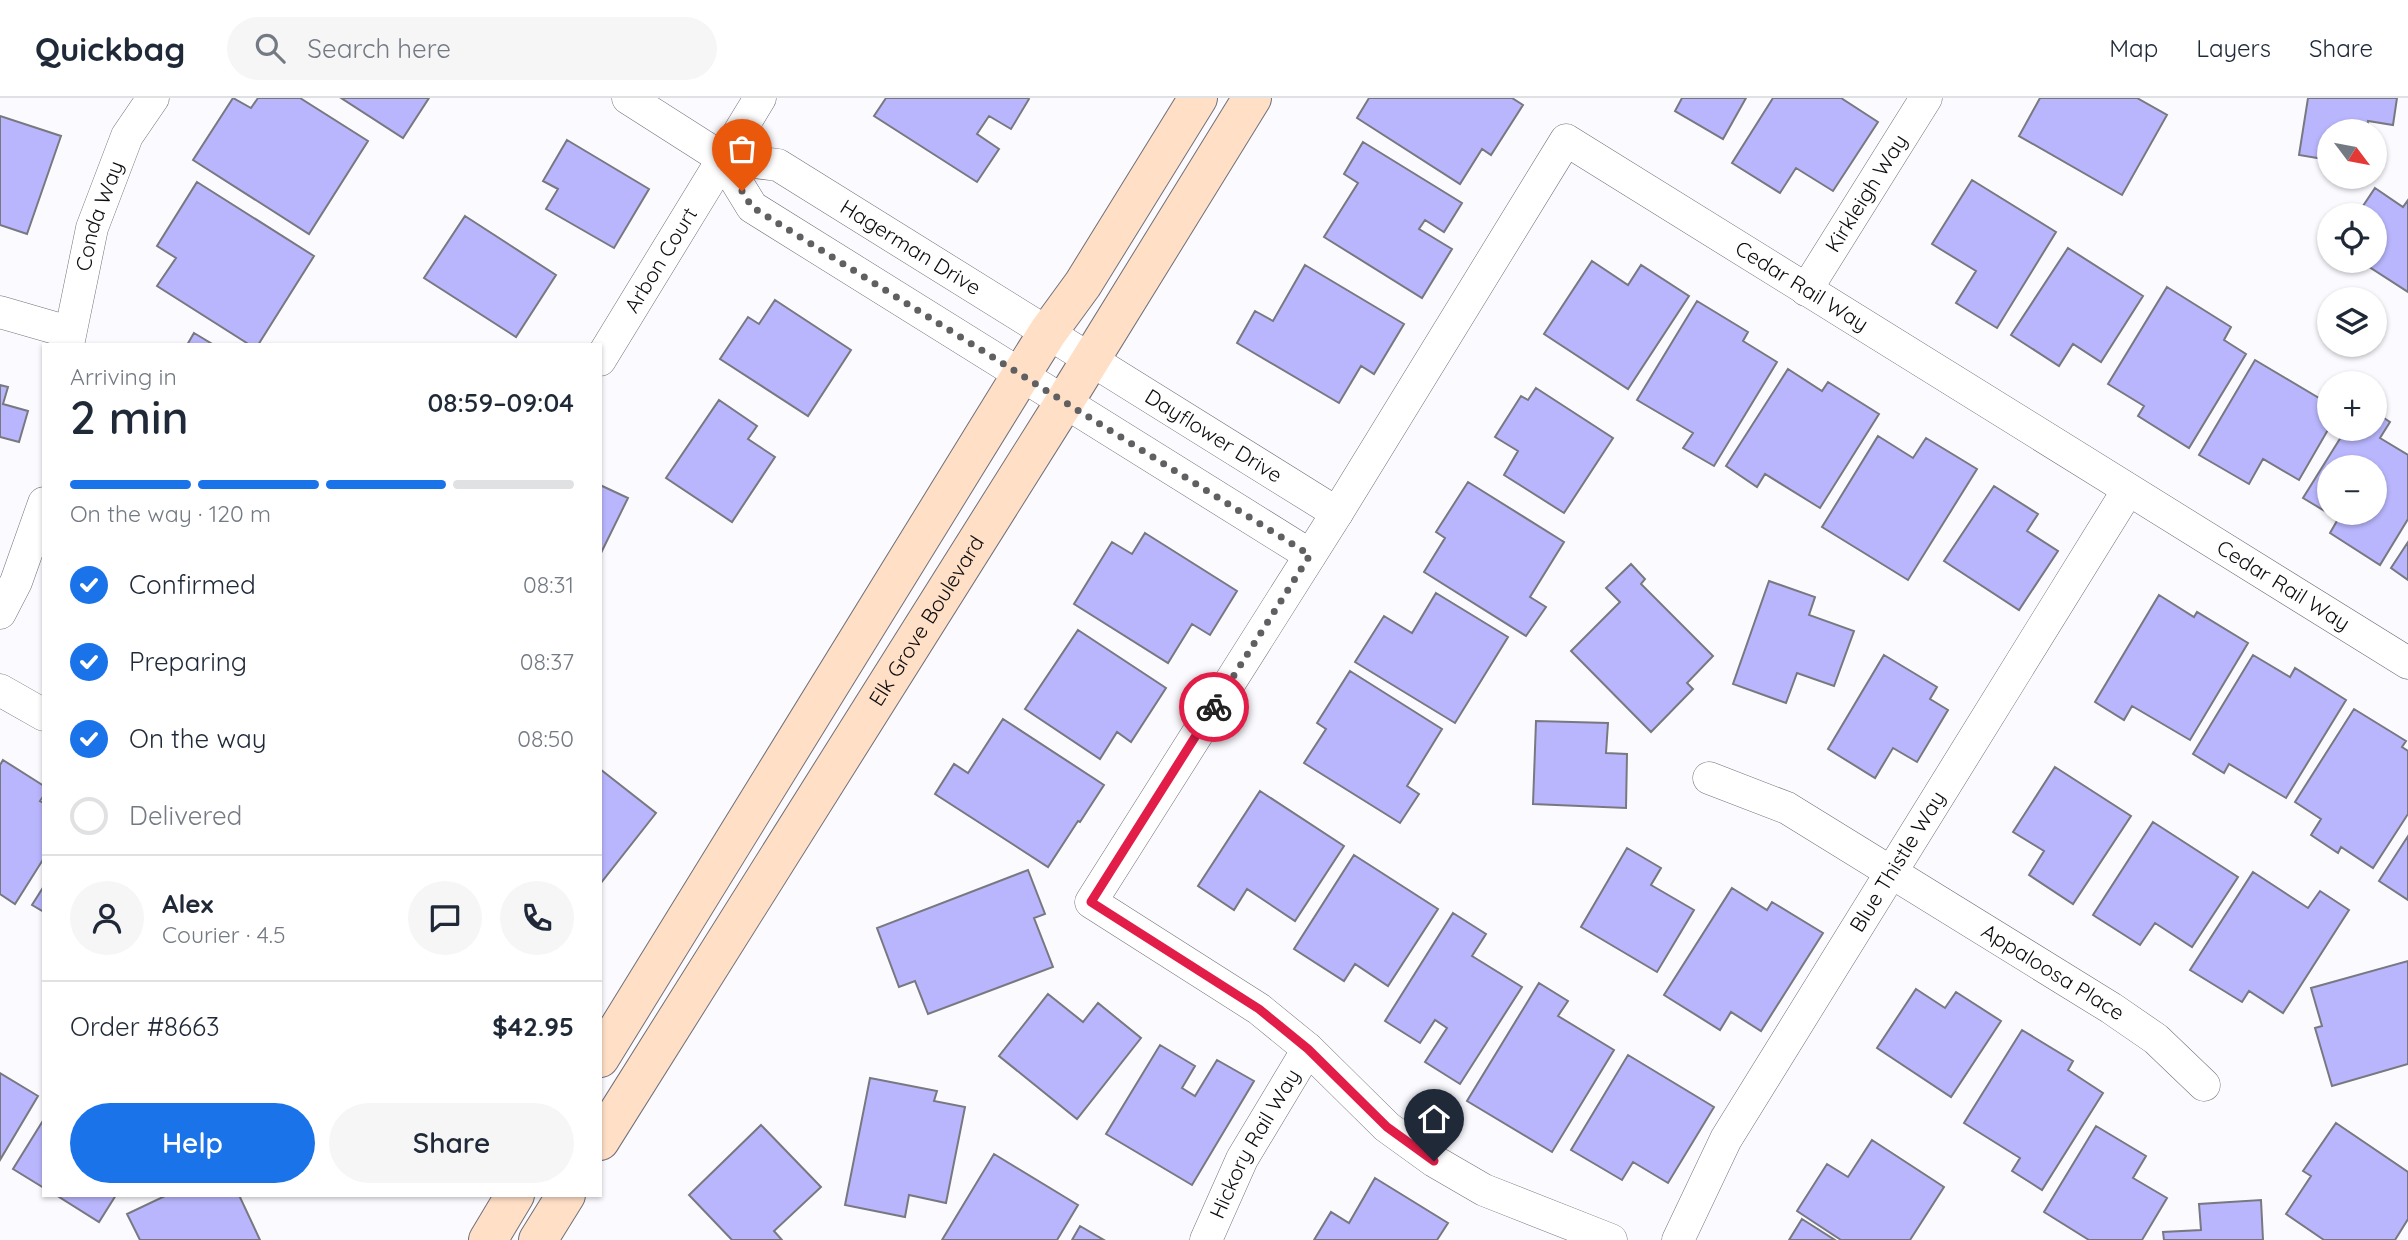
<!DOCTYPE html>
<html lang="en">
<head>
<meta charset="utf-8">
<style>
	body { margin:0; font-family:Quicksand,sans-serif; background:#f6f6f7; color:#1f2937; height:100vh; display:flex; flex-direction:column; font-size:26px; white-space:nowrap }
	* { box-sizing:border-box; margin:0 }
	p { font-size:23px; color:#747a83 }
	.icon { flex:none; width:38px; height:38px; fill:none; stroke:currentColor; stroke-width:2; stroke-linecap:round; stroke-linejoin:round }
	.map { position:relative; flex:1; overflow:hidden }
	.side { position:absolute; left:42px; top:245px; width:560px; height:854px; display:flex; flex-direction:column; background:#fff; border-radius:0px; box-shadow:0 2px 5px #0004 }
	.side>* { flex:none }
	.needle { width:46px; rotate:122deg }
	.buttons { position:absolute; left:2317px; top:21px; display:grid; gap:14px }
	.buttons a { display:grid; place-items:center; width:70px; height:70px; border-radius:50%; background:#fff; box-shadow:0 2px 5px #0004; font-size:35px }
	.pin { position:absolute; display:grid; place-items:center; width:60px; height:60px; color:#fff; margin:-72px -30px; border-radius:50% 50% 50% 0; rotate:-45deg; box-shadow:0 0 7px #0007 }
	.pin .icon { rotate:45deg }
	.courier { position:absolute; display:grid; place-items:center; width:70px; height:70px; margin:-35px; border:5px solid #e11d48; border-radius:50%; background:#fff; color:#222; box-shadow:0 2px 9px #0007 }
	.overview em { font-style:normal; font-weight:600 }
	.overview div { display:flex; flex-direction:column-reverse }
	.overview { display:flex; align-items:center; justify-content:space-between; height:119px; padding:0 28px }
	h1 { font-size:46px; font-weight:600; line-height:52px }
	.bar { display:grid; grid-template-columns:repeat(4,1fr); gap:10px 7px; align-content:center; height:84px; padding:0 28px }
	.bar i { height:9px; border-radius:5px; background:#e0e1e3 }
	.bar .active { background:#1a73e8 }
	.bar p { grid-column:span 4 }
	.line { display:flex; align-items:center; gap:18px; padding:0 28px; border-top:2px solid #e0e1e3 }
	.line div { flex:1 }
	.round { display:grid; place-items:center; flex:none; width:74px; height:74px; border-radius:37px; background:#f6f6f7 }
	ol { padding:0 28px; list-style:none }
	li { display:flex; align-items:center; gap:21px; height:77px }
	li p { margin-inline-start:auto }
	li .icon { padding:7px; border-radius:50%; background:#1a73e8; color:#fff; stroke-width:4 }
	li:last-child { color:#747a83 }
	li i { width:38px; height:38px; border:4px solid #e0e1e3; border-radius:50% }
	.cta { display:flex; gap:14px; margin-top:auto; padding:14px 28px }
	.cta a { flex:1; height:80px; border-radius:42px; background:#1a73e8; color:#fff; font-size:28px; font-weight:600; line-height:80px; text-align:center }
	.cta a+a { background:#f6f6f7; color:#1f2937 }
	header { display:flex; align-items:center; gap:42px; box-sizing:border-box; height:98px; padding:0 35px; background:#fff; border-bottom:2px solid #e0e1e3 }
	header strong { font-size:33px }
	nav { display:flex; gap:38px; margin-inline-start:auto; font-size:24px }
	.search { width:490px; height:63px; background:#f6f6f7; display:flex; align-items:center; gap:18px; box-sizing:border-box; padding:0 24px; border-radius:38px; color:#747a83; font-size:26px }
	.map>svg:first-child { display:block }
	.building { fill:#b9b6fd; stroke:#787880; stroke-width:2; fill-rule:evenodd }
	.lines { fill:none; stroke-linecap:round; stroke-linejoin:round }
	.minor-casing { stroke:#707079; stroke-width:33 }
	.secondary-casing { stroke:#707079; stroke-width:40 }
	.minor { stroke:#fff; stroke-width:32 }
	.secondary { stroke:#ffdfc6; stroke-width:38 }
	.done { stroke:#606063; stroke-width:7; stroke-dasharray:0 12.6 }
	.route { stroke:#e11d48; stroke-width:9 }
	.labels { text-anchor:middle; stroke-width:5; stroke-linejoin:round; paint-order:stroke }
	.street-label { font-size:21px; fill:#0c0c0f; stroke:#fff }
</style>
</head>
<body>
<header>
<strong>Quickbag</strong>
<div class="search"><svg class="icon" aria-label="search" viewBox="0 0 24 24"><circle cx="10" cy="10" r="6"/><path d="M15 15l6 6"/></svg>Search here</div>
<nav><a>Map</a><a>Layers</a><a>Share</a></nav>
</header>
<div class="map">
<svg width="2408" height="1142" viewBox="0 0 2408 1142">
	<rect width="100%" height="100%" fill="#fbfbff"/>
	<path class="building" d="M233,0L251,10L258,0H300L368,43L309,136L193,62Z
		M341,0H429L403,40Z
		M886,0H1028L1029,1L1011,31L989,18L977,36L999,51L977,84L874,18Z
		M1369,0H1512L1523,7L1491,57L1482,51L1460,86L1357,20Z
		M1682,0H1746L1723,41L1675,13Z
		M1773,0H1841L1878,24L1833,93L1796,70L1780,95L1732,65Z
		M2040,0H2137L2167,17L2122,97L2019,38Z
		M2308,0H2397L2393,27L2368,23L2367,33H2329V62L2299,57Z
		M0,18L61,38L27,136L0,127Z
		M567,42L649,91L614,150L546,111L558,91L543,83Z
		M1363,44L1462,105L1444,134L1425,122L1419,131L1452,151L1422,200L1324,139L1358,85L1344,76Z
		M1972,82L2056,134L1997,230L1956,205L1976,173L1932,146Z
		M197,84L314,158L258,247H250L157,188L176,160L157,148Z
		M2375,90L2403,109L2408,102V194L2360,163H2375V117H2357Z
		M465,118L556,177L516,239L424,180Z
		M2068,150L2143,198L2101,264L2073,246L2059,268L2011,237Z
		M1592,163L1628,187L1641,167L1689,198L1628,291L1544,236Z
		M1305,167L1404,226L1374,276L1361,268L1339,305L1237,245L1255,213L1273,223Z
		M2167,189L2231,229L2224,242L2246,256L2189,350L2138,318L2144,308L2108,286Z
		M775,202L851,252L808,318L720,261L748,219L759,226Z
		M1697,203L1748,234L1743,243L1777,264L1714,368L1683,350L1693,335L1637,302Z
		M194,235L214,247H187Z
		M2255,262L2329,306V330L2299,382L2263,361L2249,386L2199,357Z
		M1788,271L1822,293L1828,284L1879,316L1820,410L1765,376L1757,389L1726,368Z
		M0,287L8,289L3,306L28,313L19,344L0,339Z
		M1536,290L1613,340L1564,415L1504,377L1518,353L1495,339L1521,298L1528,302Z
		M719,302L757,328L748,341L775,359L732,424L666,380Z
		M2375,314L2390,324L2380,340L2408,357V421L2380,467L2330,435L2338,421L2303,400L2346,331H2375ZM2329,369H2375V415H2329Z
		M1878,338L1913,360L1926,340L1977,371L1908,482L1822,429Z
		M1468,384L1564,444L1530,499L1546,509L1526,538L1424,474L1445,440L1436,434Z
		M600,387L628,400L600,457Z
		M1994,388L2038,416L2027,433L2058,453L2019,512L1944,463Z
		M1145,435L1237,493L1210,537L1192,526L1168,565L1074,506L1112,444L1132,456Z
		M2408,444V482L2391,470Z
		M1631,466L1645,481L1641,486L1713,558L1687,585L1693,591L1651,634L1571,553L1620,504L1606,490Z
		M1769,483L1815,499L1809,517L1854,533L1834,588L1797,575L1786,605L1733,586Z
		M1436,495L1508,539L1455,625L1355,564L1384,518L1412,535Z
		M2159,497L2194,519L2197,514L2248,545L2190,642L2132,608L2124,622L2095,604Z
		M1078,532L1166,590L1131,644L1117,634L1100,661L1025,611Z
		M1884,557L1937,589L1930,601L1948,612L1917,664L1893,650L1875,680L1828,651Z
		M2253,557L2290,579L2295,570L2346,602L2286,700L2229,666L2224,675L2193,656Z
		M1350,573L1442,631L1407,688L1419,696L1400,725L1304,665L1326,631L1317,625Z
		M2354,611L2406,643L2402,649L2408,653V716L2373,770L2341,749L2338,755L2311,737L2321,721L2295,704Z
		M1003,621L1104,687L1080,724L1078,723L1048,769L935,696L954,666L968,675Z
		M1536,623L1608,625L1606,655L1627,656L1626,710L1533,706Z
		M3,662L44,688V697L40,703L44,705V760L15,806L0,796V667Z
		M2055,669L2131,718L2073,806L2029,777L2044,753L2013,734Z
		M600,671L656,715L600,786Z
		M1260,693L1344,748L1295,823L1247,791L1234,812L1198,788Z
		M2153,724L2238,779L2192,849L2155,825L2140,847L2093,817Z
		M2408,738V802L2379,783Z
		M1627,750L1661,770L1651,787L1694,812L1657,874L1581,829Z
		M1354,757L1438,811L1388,888L1355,866L1344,883L1294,851Z
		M1028,772L1045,816L1034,820L1053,869L928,916L915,883L899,889L877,830Z
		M2253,774L2308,810L2320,793L2349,812L2283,915L2249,893L2242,904L2190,872Z
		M44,788V814L32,807Z
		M1732,790L1767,812L1772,804L1823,835L1761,933L1731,914L1720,932L1664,897Z
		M1453,815L1486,836L1472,858L1522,889L1460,986L1425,964L1447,930L1435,922L1420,945L1385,923Z
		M2408,863V966L2332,988L2315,930L2322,928L2311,890Z
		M1539,885L1568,903L1558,918L1614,952L1552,1054L1467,1003Z
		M1916,891L1945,910L1956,894L2001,923L1951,999L1877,950Z
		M1048,896L1083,924L1098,905L1141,940L1077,1021L999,958Z
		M2022,932L2073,963L2068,972L2103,995L2042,1092L2012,1073L2020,1060L1964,1025Z
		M1160,947L1195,968L1182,990L1195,998L1217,962L1254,983L1192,1087L1106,1036Z
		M1628,957L1714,1009L1668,1085L1633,1064L1622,1082L1571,1052Z
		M0,975L38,998L0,1062Z
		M870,980L937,993L934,1003L965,1009L946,1105L909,1097L905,1119L845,1107Z
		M44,1021V1090L13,1071Z
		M2336,1025L2408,1074V1121L2395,1142H2324L2286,1116L2311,1078L2303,1073Z
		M761,1027L821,1089L774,1133L782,1142H732L689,1097Z
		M2096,1028L2146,1058L2133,1080L2167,1100L2142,1142H2089L2044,1114Z
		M1872,1042L1944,1089L1910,1142H1841L1797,1113L1827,1066L1848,1079Z
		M994,1056L1078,1107L1057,1142H942Z
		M1375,1080L1448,1125L1437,1142H1314L1331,1114L1349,1125Z
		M56,1097H116L99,1124Z
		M167,1097H239L260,1142H140L127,1116Z
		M2261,1102L2263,1142H2164L2163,1134L2201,1132L2199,1106Z
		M1802,1121L1835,1142H1789Z
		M1080,1128L1104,1142H1072Z"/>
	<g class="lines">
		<g class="minor-casing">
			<g id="minor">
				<path id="s1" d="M628,0L722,60L778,67L1337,415"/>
				<path d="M722,60L752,109L1310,457"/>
				<path id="s2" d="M1806,192L1926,0"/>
				<path d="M0,214L69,234"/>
				<path id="s3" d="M68,247L92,130L127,38L153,0"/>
				<path id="s4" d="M600,262L760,0"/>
				<path d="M0,515L16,484L44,405"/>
				<path d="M0,592L44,617"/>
				<path id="s5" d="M1709,680L1787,710L2111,910L2156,941L2204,987"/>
				<path id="s6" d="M1206,1142L1242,1061L1308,951"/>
				<path id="s7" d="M1611,1142L1484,1092L1434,1063L1387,1029L1308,951L1259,911L1091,804L1337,415L1566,42L2408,565"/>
				<path id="s8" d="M1678,1142L1726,1041L2128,392"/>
			</g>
		</g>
		<g class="secondary-casing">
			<g id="secondary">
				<path d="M600,960L1021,277L1048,234L1083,186L1198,0"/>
				<path id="s9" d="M600,1043L1065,303L1252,0"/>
				<path d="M488,1142L515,1097"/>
				<path d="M538,1142L566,1097"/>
			</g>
		</g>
		<use href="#minor" class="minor"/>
		<use href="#secondary" class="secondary"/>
	</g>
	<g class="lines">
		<path class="done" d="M742,93L752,109L1310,457L1214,609"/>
		<path class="route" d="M1214,609L1091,804L1259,911L1308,951L1387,1029L1434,1063"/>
	</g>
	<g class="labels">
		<g class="street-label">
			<text dy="7" stroke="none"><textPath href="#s2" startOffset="114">Kirkleigh Way</textPath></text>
			<text dy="7" stroke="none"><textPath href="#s3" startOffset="133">Conda Way</textPath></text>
			<text dy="7" stroke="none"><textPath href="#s1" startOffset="324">Hagerman Drive</textPath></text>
			<text dy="7" stroke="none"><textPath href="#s4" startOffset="117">Arbon Court</textPath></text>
			<text dy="7" stroke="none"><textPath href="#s7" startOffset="1801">Cedar Rail Way</textPath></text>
			<text dy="7" stroke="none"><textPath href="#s1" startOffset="681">Dayflower Drive</textPath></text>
			<text dy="7" stroke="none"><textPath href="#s7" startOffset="2368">Cedar Rail Way</textPath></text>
			<text dy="7" stroke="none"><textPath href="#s9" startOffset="614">Elk Grove Boulevard</textPath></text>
			<text dy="7" stroke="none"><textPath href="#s8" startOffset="438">Blue Thistle Way</textPath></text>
			<text dy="7" stroke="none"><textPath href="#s5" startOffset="396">Appaloosa Place</textPath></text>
			<text dy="7" stroke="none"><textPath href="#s6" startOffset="108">Hickory Rail Way</textPath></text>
		</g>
	</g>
</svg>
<div class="buttons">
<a><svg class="needle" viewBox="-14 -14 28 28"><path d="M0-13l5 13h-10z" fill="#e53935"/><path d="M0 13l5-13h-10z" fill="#747a83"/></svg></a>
<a><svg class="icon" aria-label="locate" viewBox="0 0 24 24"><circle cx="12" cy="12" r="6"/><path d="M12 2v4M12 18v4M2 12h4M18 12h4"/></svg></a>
<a><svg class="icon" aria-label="layers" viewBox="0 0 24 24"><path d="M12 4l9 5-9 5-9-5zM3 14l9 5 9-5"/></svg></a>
<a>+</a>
<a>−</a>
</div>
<div class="pin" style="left:742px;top:93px;background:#ea580c"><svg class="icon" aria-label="bag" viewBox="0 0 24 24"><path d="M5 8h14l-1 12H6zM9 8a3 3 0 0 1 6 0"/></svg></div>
<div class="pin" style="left:1434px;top:1063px;background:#1f2937"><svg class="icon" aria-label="home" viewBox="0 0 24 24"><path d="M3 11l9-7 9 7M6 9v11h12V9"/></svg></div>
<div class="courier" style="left:1214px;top:609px"><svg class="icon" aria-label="bike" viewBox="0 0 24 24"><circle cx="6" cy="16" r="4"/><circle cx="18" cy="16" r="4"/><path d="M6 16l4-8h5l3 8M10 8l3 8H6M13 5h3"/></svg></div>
<section class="side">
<div class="overview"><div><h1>2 min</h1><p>Arriving in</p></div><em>08:59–09:04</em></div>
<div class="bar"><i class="active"></i><i class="active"></i><i class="active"></i><i></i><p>On the way · 120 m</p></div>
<ol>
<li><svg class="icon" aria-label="check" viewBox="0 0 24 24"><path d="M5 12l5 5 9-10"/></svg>Confirmed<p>08:31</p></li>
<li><svg class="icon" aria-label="check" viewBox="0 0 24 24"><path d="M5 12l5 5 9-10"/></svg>Preparing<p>08:37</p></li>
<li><svg class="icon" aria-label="check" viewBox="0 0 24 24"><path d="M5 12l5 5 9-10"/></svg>On the way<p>08:50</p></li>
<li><i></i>Delivered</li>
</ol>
<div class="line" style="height:126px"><a class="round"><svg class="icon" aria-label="person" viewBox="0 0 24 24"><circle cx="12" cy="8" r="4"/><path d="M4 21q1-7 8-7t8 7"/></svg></a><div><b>Alex</b><p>Courier · 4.5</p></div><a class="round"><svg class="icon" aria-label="chat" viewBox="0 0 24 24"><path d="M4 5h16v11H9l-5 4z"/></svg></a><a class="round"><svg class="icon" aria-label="phone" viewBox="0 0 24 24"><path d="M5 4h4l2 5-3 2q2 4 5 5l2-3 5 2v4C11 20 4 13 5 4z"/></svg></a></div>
<div class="line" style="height:91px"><div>Order #8663</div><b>$42.95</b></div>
<div class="cta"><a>Help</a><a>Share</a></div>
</section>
</div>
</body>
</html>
